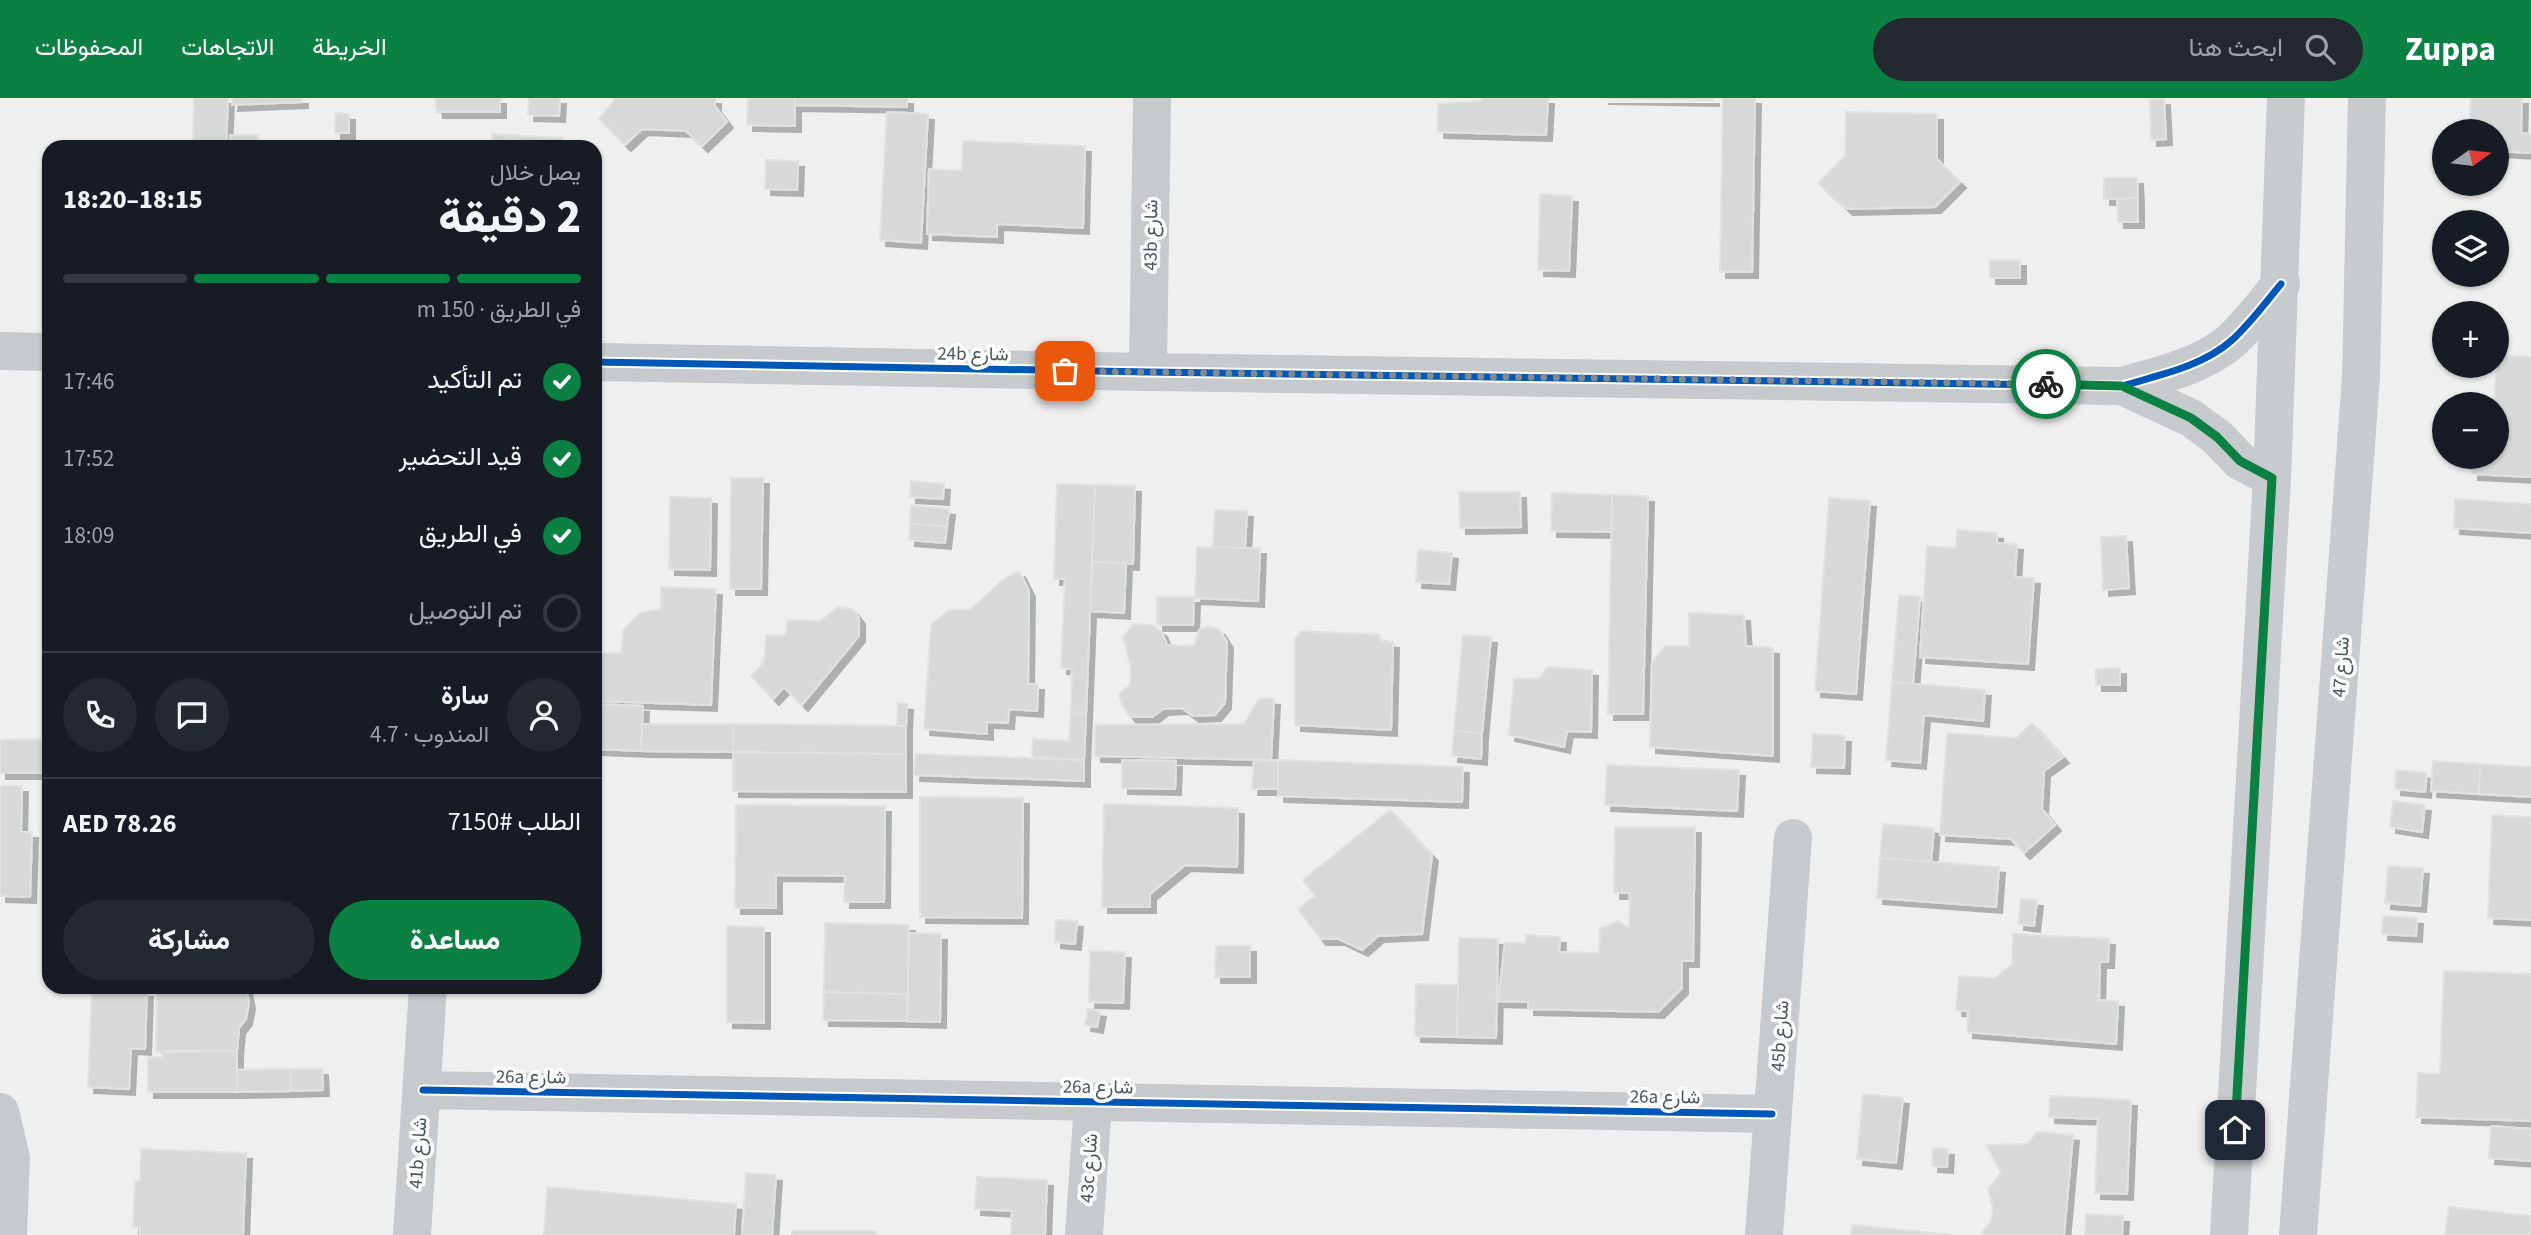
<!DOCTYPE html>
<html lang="ar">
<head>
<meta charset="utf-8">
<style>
	body { margin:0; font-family:"Source Sans 3",Vazirmatn,sans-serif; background:#242831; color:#f1f3f6; direction:rtl; height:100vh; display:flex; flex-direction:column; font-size:26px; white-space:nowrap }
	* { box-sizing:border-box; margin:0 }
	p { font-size:23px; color:#9ea1a6 }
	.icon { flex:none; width:38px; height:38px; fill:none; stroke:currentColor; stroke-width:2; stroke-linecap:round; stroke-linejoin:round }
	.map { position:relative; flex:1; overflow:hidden; direction:ltr }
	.details { position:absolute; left:42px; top:42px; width:560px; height:854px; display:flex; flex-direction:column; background:#171b24; border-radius:21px; box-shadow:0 2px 5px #0004; direction:rtl }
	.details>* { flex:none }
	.needle { width:46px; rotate:76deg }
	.tools { position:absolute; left:2432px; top:21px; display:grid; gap:14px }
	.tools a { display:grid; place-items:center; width:77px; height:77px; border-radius:50%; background:#171b24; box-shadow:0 2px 5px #0004; font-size:35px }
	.pin { position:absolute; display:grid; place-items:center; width:60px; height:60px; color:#fff; margin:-30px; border-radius:14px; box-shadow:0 4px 10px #0006 }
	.courier { position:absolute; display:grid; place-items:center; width:70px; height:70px; margin:-35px; border:5px solid #0b8043; border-radius:50%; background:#fff; color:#222; box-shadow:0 2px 9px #0007 }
	.summary em { font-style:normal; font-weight:800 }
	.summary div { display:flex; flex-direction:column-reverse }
	.summary { display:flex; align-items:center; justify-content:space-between; height:119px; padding:0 21px }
	h1 { font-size:46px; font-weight:800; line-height:52px }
	.bar { display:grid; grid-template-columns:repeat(4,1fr); gap:10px 7px; align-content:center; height:84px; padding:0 21px }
	.bar i { height:9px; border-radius:5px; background:#363941 }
	.bar .selected { background:#0b8043 }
	.bar p { grid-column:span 4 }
	.line { display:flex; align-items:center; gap:18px; padding:0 21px; border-top:2px solid #363941 }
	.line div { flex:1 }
	.round { display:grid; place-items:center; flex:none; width:74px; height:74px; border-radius:37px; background:#242831 }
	ol { padding:0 21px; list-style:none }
	li { display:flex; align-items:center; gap:21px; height:77px }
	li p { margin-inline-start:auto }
	li .icon { padding:7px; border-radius:50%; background:#0b8043; color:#fff; stroke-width:4 }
	li:last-child { color:#9ea1a6 }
	li i { width:38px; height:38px; border:4px solid #363941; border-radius:50% }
	.action { display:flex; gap:14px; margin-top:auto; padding:14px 21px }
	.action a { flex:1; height:80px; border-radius:42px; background:#0b8043; color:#fff; font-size:28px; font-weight:800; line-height:80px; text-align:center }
	.action a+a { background:#242831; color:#f1f3f6 }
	header { display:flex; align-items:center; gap:42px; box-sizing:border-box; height:98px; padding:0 35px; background:#0b8043; color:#fff }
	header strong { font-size:33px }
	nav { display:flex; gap:38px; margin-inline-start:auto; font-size:24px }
	.search { width:490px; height:63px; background:#242831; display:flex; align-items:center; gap:18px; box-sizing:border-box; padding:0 24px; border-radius:38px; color:#9ea1a6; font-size:26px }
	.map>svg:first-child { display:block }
	.building { fill:#d7d8d8; stroke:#e1e1e2; stroke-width:2; filter:url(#shadow) }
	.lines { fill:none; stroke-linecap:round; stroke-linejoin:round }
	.street { stroke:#c6cacc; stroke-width:38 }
	.secondary { stroke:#c8cbce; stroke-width:38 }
	.cycleway-casing { stroke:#fff; stroke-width:11 }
	.cycleway { stroke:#0057b8; stroke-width:7 }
	.done { stroke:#828b8f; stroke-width:7; stroke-dasharray:0 12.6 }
	.route { stroke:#0b8043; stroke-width:9 }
	.labels { text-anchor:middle; stroke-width:7; stroke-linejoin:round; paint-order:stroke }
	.street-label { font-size:19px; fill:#46555c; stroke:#fff }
</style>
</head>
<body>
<header>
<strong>Zuppa</strong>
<div class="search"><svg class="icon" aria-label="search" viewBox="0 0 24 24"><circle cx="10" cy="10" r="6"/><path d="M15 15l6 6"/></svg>ابحث هنا</div>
<nav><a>الخريطة</a><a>الاتجاهات</a><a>المحفوظات</a></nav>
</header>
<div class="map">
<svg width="2531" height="1137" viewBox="0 0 2531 1137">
	<defs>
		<filter id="shadow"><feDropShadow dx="6" dy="6" stdDeviation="0" flood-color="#0004"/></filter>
	</defs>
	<rect width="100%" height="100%" fill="#f0efef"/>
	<path class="building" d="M194,0H228L226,46L193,44Z
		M233,0H302V4L232,7Z
		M435,0H500V14H437Z
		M529,0H560L559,18L528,17Z
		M614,0H715V8L727,24L702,48L686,33L642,31L625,47L599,21L614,3Z
		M748,0H795V28L747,27Z
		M795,0H907V9L795,7Z
		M1483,0H1548L1546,37L1438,34V6L1480,3Z
		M1602,0H1713V2Z
		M1723,0H1755L1752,174H1720Z
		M2471,0H2522L2521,35L2531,36V55L2497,53V33H2469Z
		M2164,1L2166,41L2151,42L2150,2Z
		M887,14L928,16L921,145L880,142Z
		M1846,14L1937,16V61L1960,84L1935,109L1847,111L1818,85L1845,58Z
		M336,15L349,16V35H335Z
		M492,36L562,40L561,49H492Z
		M230,37H258V49H230Z
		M963,43L1085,48L1083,130L997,126V139L927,136L929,71L962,73Z
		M766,62L798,63L797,92L765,91Z
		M2104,80H2137L2138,100L2104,101Z
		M1540,96L1572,98L1569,173L1538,172Z
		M2138,100V124H2118L2117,101Z
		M1990,162H2020V180H1990Z
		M2497,257L2531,259V379L2472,376V359H2497V306H2494Z
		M731,380H763L761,491H730Z
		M911,383L944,386L943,401L910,399Z
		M1057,386L1095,387L1086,616L1071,615L1072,571L1061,570L1065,481H1054Z
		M1095,387L1135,388L1133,466L1092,464Z
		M1459,394H1520L1521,429L1460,430Z
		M1552,395L1612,397L1611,434L1551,433Z
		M1612,397L1648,398L1643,616H1608Z
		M670,399L711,400L710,472L669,471Z
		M1829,400L1870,403L1856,596L1815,593Z
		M2455,401L2531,406V435L2454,430Z
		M911,408L949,411L947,429L910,425Z
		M1215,412L1247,413L1245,450L1213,449Z
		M910,425L947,429L945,445L909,442Z
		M1957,432L1997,435V445L2017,446L2015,479L2034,480L2028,566L1920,559L1927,448L1956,450Z
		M2126,438L2129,490L2103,492L2101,439Z
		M1197,449L1260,450L1258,503L1195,500Z
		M1418,452L1452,455L1449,486L1416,484Z
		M1092,464L1126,465L1124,515L1090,513Z
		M1019,473L1029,493L1028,586H1038L1037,613L1009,611L1008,625L987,624V636L924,631L931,527L949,512H970L1004,481Z
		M661,489L716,491L711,607L595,603L596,555H621L624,531L640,515L661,511Z
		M1899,497L1920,499L1913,586L1892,584Z
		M1157,499H1194L1193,527H1157Z
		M838,509L852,511L859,520V538L802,607L784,589L773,601L751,578L764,564L766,537H786L787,522L820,523Z
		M1689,515L1744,517L1746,548L1773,550V658L1650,649L1652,564L1665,548H1689Z
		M1134,526L1152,527L1161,533L1167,547L1194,548L1199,532L1209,528L1219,531L1227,544L1225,605L1215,617L1193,618L1182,610L1163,611L1152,619H1130L1122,607L1119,596L1130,587L1131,570L1123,539Z
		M1301,533L1380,537V543L1393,544L1391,632L1295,627V542Z
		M1463,537L1491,539L1482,635L1454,633Z
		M1547,569L1592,572L1591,634L1567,633L1564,649L1509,637L1514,581L1540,580Z
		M2120,570V587H2096V571Z
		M1892,584L1985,592L1983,623L1924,617L1920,665L1886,662Z
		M1259,600L1274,601L1271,662L1095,658V627L1244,626Z
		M898,605L907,606L906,628L897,627Z
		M595,606L643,608L641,653L595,651Z
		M1071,615L1086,616L1084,662L1032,659L1033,641L1069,643Z
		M2032,625L2063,659L2044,673L2042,711L2055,727L2024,755L2011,741L1940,737L1947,635L2016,640Z
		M642,626H733V654L641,653Z
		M733,626L906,628V656L733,654Z
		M1454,633L1482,635L1481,661L1452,658Z
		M1813,636L1845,638L1844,670L1811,669Z
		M49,641L48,675H0V642Z
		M733,654L906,656V694L733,693Z
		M916,656L1084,662V683L914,677Z
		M1122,662L1176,663L1175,691L1122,690Z
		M1254,662H1278V691H1252Z
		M1278,662L1463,669L1462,704L1278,698Z
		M2433,663L2480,666L2479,696L2431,693Z
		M2480,666L2531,669V699L2479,696Z
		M1607,667L1739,672L1737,713L1605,707Z
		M2396,672L2427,675L2425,694L2395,691Z
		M0,688H22L21,734H32L30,799L0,798Z
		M920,699L1023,700L1022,820L920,819Z
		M2393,703L2425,707L2422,734L2390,729Z
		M1104,706L1238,710L1237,769L1185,767L1150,796V809H1102Z
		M736,707L885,708L884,804H844L845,778L776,777V810H735Z
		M1390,712L1432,757L1422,836L1378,838L1362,852L1339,841H1320L1298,811L1315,798L1303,782Z
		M2492,717L2531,719V822L2488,820Z
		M1883,726L1934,730L1931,764L1880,760Z
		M1615,729H1695L1693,863H1682V890L1658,914L1528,911V904L1498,903L1505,845H1525L1526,837L1560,839L1559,854L1599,855L1600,831L1618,823L1629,830L1630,795H1614Z
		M1880,760L1999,769L1996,809L1877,800Z
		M2388,768L2423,770L2420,808L2385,805Z
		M2021,801L2037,802L2034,828L2018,826Z
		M2383,818L2417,820L2416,838L2382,836Z
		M1056,822L1077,823L1075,846L1055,844Z
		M825,825L909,827L908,896L824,894Z
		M727,828L764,829V925L727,924Z
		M909,835L941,836L940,924L907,923Z
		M2013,836L2109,841L2108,864H2100L2099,902L2118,903L2116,946L1967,934L1968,913L1956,912L1959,878L1995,880L2012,866Z
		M1459,840L1498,841L1496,940L1457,939Z
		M1216,848H1250V879H1215Z
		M1090,853L1125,854L1123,905L1089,904Z
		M2444,873L2531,876V1023L2416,1019L2418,975L2440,976Z
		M1416,886L1458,887L1457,939L1415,938Z
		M92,889H120L119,892L147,893L145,951L131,950L129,991L88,989Z
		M157,889H246L249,905L246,921L239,930L237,953L156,954Z
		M824,894L908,896L907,923L823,922Z
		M1088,911L1100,913L1097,929L1085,927Z
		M162,953H237V994H148V959H162Z
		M291,971H322L323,992L291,993Z
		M291,971V993L237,994V972Z
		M1863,996L1903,1000L1896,1065L1857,1061Z
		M2050,998L2131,1002L2127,1096L2095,1095L2098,1021L2049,1019Z
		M2491,1028L2531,1031V1063L2489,1060Z
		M2037,1034L2073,1037L2064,1137H1981L1991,1122L1993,1112L1988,1091L2001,1074L1986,1047L2027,1046Z
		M1933,1050L1948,1051L1947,1069L1932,1068Z
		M141,1051L246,1055L243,1137H140V1129H133L135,1083H140Z
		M746,1075L776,1077L772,1137H742Z
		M977,1079L1047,1082L1045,1137H1011L1012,1113L975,1111Z
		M547,1089L736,1106L734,1137H544Z
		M2449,1109L2531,1118V1137H2445Z
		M2086,1116L2123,1118L2122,1137H2085Z
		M1852,1127L1956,1137H1851Z
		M792,1133H876V1137H792Z"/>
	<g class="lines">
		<path class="street" d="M0,253L49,254
			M595,264L1148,274L2122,288C2159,277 2201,269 2231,243C2250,226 2265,205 2281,186
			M1148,274L1152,0
			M2122,288L2191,320L2217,339L2240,363L2272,380
			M423,992L1772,1016
			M0,1014L11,1060L8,1137
			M412,1137L428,889
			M1084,1137L1093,1004
			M1764,1137L1793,740"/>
		<path class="secondary" d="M2229,1137L2272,380L2286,0
			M2298,1137L2361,279L2367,0"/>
		<g class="cycleway-casing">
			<path id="cycleway" d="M595,264L1148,274L2122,288C2159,277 2201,269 2231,243C2250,226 2265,205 2281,186
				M423,992L1772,1016"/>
		</g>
		<use href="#cycleway" class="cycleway"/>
	</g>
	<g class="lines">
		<path class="done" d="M1065,273L2046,286"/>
		<path class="route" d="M2046,286L2122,288L2191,320L2217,339L2240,363L2272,380L2235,1032"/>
	</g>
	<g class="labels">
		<g class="street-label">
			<text transform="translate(1150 137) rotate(-89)" y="7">43b شارع</text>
			<text transform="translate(973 255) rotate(1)" y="7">24b شارع</text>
			<text transform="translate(2340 569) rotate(-86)" y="7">شارع 47</text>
			<text transform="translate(1779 938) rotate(-86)" y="7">45b شارع</text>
			<text transform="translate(531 978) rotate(1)" y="7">26a شارع</text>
			<text transform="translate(1098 988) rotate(1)" y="7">26a شارع</text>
			<text transform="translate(1665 998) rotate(1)" y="7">26a شارع</text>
			<text transform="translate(417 1055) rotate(-86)" y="7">41b شارع</text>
			<text transform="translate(1088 1070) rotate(-86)" y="7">43c شارع</text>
		</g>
	</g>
</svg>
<div class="tools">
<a><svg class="needle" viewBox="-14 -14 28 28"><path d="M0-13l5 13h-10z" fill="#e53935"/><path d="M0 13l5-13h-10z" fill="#9ea1a6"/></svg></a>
<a><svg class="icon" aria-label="layers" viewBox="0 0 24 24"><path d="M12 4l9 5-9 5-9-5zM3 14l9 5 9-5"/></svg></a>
<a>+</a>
<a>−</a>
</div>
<div class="pin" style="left:1065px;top:273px;background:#ea580c"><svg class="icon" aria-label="bag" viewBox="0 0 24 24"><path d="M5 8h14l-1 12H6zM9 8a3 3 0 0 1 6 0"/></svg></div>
<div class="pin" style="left:2235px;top:1032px;background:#1f2937"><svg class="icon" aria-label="home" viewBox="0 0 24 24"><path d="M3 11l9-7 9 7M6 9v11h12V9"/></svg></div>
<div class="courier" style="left:2046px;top:286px"><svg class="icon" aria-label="bike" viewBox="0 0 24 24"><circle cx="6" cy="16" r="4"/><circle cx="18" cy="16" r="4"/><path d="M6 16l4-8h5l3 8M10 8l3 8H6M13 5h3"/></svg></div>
<section class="details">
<div class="summary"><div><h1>2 دقيقة</h1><p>يصل خلال</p></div><em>18:15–18:20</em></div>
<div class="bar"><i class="selected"></i><i class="selected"></i><i class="selected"></i><i></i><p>في الطريق · 150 m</p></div>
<ol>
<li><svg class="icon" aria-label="check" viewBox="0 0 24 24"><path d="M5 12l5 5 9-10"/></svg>تم التأكيد<p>17:46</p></li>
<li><svg class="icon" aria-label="check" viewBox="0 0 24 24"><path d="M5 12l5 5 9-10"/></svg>قيد التحضير<p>17:52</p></li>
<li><svg class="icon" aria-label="check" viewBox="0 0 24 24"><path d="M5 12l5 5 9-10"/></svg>في الطريق<p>18:09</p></li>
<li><i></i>تم التوصيل</li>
</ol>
<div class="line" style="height:126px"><a class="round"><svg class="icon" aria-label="person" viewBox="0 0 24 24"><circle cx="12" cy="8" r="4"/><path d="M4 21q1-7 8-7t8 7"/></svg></a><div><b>سارة</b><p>المندوب · 4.7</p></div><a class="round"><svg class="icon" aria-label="chat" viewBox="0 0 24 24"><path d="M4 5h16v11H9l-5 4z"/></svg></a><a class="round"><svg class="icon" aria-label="phone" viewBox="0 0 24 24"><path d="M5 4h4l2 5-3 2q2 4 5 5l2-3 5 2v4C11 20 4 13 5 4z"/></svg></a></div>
<div class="line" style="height:91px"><div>الطلب #7150</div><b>AED 78.26</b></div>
<div class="action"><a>مساعدة</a><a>مشاركة</a></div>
</section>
</div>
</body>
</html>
